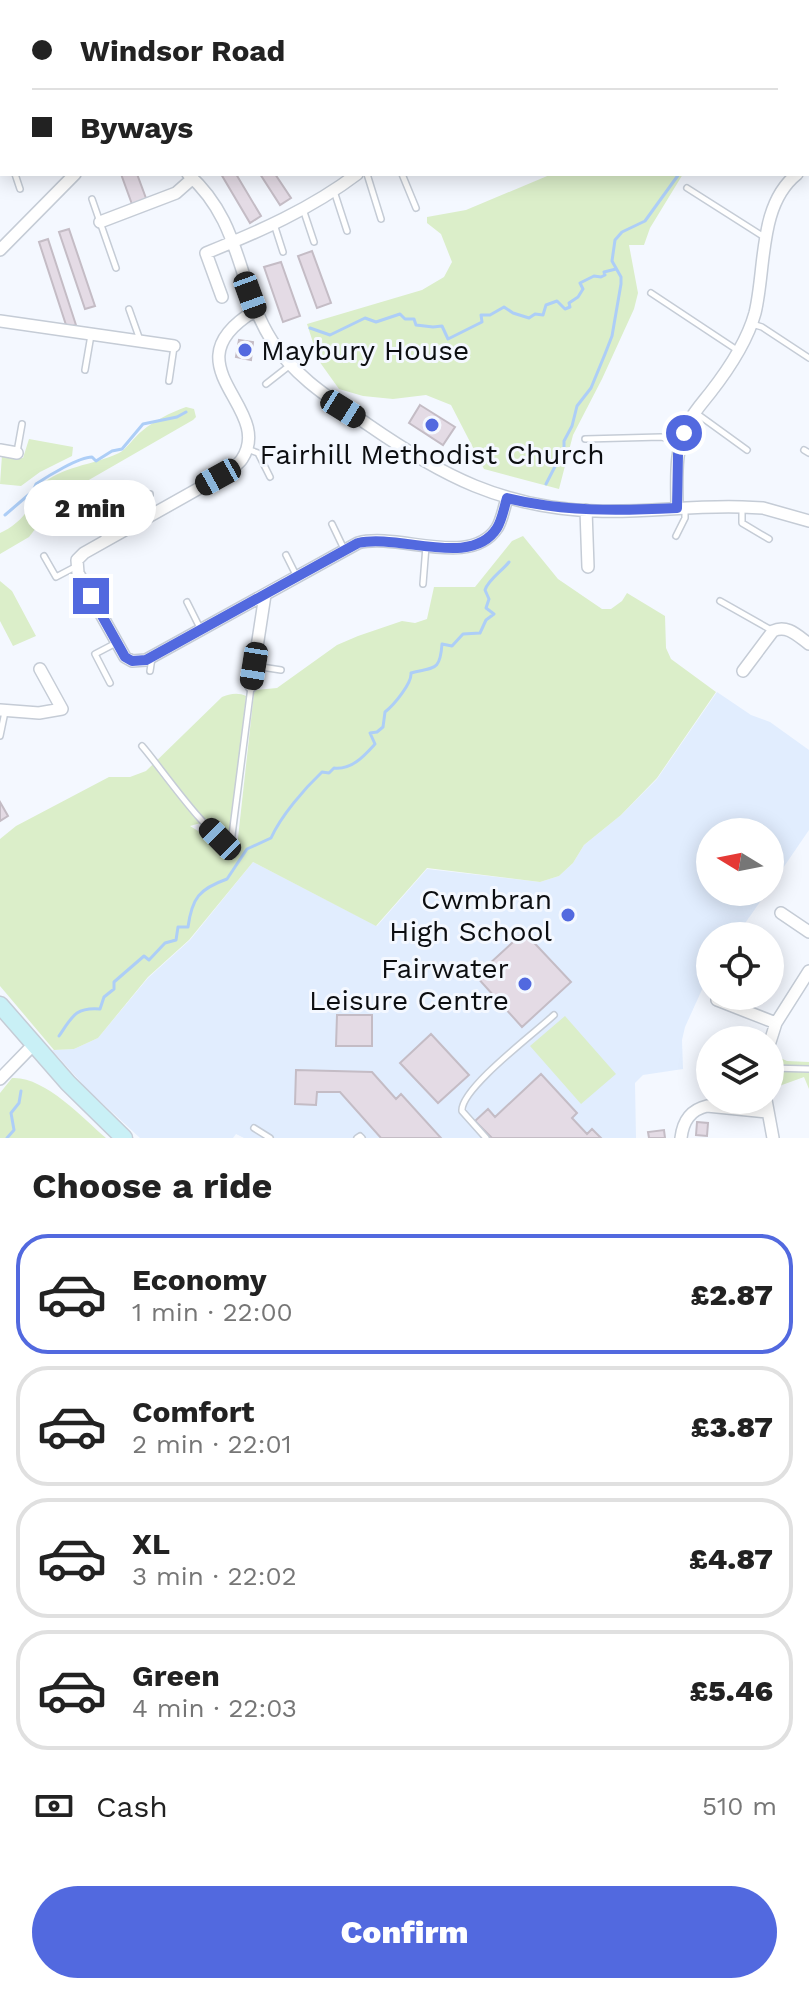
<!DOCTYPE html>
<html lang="en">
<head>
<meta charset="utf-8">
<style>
  body { margin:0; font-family:"Work Sans",sans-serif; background:#f2f2f2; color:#222; height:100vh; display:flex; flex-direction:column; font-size:30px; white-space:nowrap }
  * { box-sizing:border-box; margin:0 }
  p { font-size:26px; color:#767676 }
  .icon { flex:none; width:44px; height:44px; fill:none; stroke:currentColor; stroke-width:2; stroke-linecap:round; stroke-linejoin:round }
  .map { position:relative; height:1138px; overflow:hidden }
  .panel { display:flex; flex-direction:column; background:#fff; flex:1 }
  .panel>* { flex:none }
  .top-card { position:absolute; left:0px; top:0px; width:810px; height:176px; box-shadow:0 4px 20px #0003; display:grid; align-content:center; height:176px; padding:0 32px; background:#fff }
  .needle { width:52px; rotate:280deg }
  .buttons { position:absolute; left:696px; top:818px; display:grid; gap:16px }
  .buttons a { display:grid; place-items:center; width:88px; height:88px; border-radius:50%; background:#fff; box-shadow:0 4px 20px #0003; font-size:40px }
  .end { position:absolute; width:36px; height:36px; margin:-18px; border:10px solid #5269df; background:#fff; box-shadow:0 0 0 4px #fff }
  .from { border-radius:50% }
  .bubble { position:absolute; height:56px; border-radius:28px; background:#fff; box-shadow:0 4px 20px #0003; font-size:26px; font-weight:800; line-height:56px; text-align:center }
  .car { position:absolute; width:24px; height:48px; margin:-24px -12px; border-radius:10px; box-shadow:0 0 6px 2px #0007; background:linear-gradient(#222 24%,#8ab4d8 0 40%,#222 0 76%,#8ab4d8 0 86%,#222 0) }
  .top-card b { display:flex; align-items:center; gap:28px; height:76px; font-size:30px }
  .top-card b+b { border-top:2px solid #e0e0e0 }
  .top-card i { width:20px; height:20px; background:#222 }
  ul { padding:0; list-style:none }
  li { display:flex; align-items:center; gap:24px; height:120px; margin:0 16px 12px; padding:0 16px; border:4px solid #e0e0e0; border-radius:32px }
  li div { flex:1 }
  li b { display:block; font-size:30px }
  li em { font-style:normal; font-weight:800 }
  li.current { border-color:#5269df }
  li>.icon { width:72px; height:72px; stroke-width:1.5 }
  h2 { padding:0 32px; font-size:36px; line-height:96px }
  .pay { display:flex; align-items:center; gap:20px; height:88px; padding:0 32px; font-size:30px }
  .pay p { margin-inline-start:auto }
  .primary-button { display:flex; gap:16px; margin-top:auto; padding:16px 32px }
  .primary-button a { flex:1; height:92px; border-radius:48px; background:#5269df; color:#fff; font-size:32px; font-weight:800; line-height:92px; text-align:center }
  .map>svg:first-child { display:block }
  .built { fill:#e1edfe }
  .green { fill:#dbeec9 }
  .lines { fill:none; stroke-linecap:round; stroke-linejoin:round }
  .stream { stroke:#adcef7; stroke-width:3 }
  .building { fill:#e4dbe5; stroke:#c4bcc5; stroke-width:2 }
  .lane-casing { stroke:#c5ccd6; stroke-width:8 }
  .street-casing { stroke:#c5ccd6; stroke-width:14 }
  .secondary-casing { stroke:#c5ccd6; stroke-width:19 }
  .lane { stroke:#fff; stroke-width:5 }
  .street { stroke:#fff; stroke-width:11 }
  .secondary { stroke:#c9f0f6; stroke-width:16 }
  .route { stroke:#5269df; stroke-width:10 }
  .poi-dot { fill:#5269df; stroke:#f4f8ff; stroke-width:3 }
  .labels { text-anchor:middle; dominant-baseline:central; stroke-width:6; stroke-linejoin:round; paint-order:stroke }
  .poi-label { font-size:28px; fill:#0c0e11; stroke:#f4f8ff; text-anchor:end }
</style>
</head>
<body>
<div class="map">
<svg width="809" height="1138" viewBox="0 0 809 1138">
  <rect width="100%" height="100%" fill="#f4f8ff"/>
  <path class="built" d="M 470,0 L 748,0 L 750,2 L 469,2 Z
    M 717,692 L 751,715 L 770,722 L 809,750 L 809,830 L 770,887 L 770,832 L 710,832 L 710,892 L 767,892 L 736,936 L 710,936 L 710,972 L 685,1027 L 682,1040 L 683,1069 L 643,1075 L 635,1083 L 636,1138 L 244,1138 L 236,1134 L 233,1138 L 140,1138 L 87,1089 L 52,1050 L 74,1049 L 98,1038 L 148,978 L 190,940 L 253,862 L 377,926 L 427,869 L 540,882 L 559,876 L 573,863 L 584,845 L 621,815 L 657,779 Z"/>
  <path class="green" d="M 552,174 L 683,174 L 650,228 L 644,245 L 629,245 L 638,293 L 634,309 L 602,379 L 573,435 L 559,489 L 484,469 L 451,405 L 426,395 L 393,399 L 363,396 L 339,389 L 319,361 L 307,324 L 422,290 L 444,277 L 452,262 L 441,234 L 427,223 L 427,217 L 466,210 Z
    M 186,407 L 194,409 L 196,417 L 193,420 L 61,496 L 29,537 L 0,554 L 0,533 C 12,528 26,516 31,504 C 34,497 33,492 39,487 C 62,465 92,466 119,453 C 127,449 134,437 142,431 C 155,420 170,413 186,407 Z
    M 29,439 L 73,447 L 72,456 L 40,472 L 21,486 L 0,484 L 2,455 L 23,458 Z
    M 523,536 L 558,579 L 602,609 L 611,609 L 622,601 L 627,593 L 665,616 L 666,648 L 671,659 L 716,692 L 657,778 L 621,815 L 584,845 L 573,863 L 559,876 L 540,882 L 427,868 L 376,926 L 253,862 L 189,940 L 148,977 L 98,1038 L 74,1049 L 54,1050 L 0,986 L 0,839 L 16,826 L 109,777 L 130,777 L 146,771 L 222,697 C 229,694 238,692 246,696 L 230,836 L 228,839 L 225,839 L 208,821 L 190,826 L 232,852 L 237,847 L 254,693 L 256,690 L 277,688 L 337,645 L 358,636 L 402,621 L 415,623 L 427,619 L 434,587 L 475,587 L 512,541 Z
    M 0,581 L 12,591 L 36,636 L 13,646 L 0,621 Z
    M 565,1016 L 616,1074 L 581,1104 L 530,1046 Z
    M 774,1055 L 787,1061 L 809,1062 L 809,1089 L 804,1077 L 771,1089 Z
    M 12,1078 C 44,1076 83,1118 106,1138 L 0,1138 L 0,1093 Z"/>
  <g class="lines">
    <path class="stream" d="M 808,26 L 809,25
      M 310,328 L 330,335 L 365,318 L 376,322 L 400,314 L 405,319 L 414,319 L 416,325 L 433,327 L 442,326 L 448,339 L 482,322 L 481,315 L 490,315 L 504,307 L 513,313 L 529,318 L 535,314 L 543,315 L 546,305 L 557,301 L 565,309 L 570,307 L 569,303 L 578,297 L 583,289 L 580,283 L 594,276 L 601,277 L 605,275 L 604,272 L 616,269
      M 546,484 L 564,449 L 564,441 L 572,426 L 577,406 L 591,388 L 605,354 L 612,336 L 621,284 L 621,277 L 612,261 L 615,240 L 622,232 L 645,221 L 679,174
      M 5,515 L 33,491 L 36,484 C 48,476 79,457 92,457 L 96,461 L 112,451 L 122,449 L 143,424 L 177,417 L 186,412
      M 59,1036 C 72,1017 75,1007 100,1009 L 104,997 L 114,989 L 114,982 L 144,956 L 149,960 L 165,943 L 176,940 L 178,927 L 188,927 C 192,898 199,889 227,879 L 247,849 L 271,838 C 281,816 304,789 322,772 L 329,773 L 334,768 C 352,770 364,756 375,744 L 370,733 L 377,732 L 383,727 L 385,712 C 394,705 412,683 411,673 C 434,667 440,672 442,644 L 452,646 L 463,634 L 480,633 L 486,620 L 494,614 L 486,608 L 489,599 L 485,590 C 488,580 502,571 509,562
      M 7,1138 L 14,1130 L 11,1113 L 19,1103 L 21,1091"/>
  </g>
  <path class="building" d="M 121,174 L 137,174 L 147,201 L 133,207 Z
    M 221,174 L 236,174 L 261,216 L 250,223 Z
    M 260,174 L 275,174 L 291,198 L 280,205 Z
    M 69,229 L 95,306 L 85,309 L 59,232 Z
    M 48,239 L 76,325 L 67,328 L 39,242 Z
    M 312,251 L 331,303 L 317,308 L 298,256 Z
    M 281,262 L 300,316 L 283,322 L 264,267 Z
    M 239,340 L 253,342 L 251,360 L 236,357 Z
    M 420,405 L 455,427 L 443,445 L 409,423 Z
    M 0,802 L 8,816 L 0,821 Z
    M 524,932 L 571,982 L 522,1027 L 476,976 Z
    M 337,1015 L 372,1015 L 372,1046 L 336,1046 Z
    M 431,1034 L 469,1075 L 438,1103 L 400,1063 Z
    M 296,1070 L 372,1072 L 396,1099 L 401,1094 L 441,1138 L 381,1138 L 340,1092 L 317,1092 L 316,1105 L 295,1104 Z
    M 541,1074 L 577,1113 L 572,1118 L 587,1134 L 592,1129 L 601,1138 L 492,1138 L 475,1121 L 488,1109 L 495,1117 Z
    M 697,1122 L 708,1123 L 707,1136 L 696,1135 Z
    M 664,1130 L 665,1138 L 649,1138 L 648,1132 Z"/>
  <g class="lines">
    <g class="lane-casing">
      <path id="lane" d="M 626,0 L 627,2
        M 609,2 L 609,0
        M 808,68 L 809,67
        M 15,174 L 20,189
        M 367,174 L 381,219
        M 402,174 L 416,208
        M 687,188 L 764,237
        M 334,191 L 347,231
        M 92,199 L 116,268
        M 303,209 L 314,242
        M 274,224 L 283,252
        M 651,293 L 737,350
        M 129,309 L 140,340
        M 752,324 L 762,327 L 809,358
        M 85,370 L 91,335
        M 169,381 L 174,347
        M 266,384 L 289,366
        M 696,413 L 747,450
        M 585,439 L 661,437 L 680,442
        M 247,449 L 258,453 L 270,477
        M 804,450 L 809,453
        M 17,452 L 22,424
        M 742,508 L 742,523 L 769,539
        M 149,515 L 150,494
        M 332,524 L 344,549
        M 676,536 L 685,518 L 685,508
        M 104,540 L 105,516
        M 286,555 L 296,575
        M 44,556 L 56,577 L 75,567
        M 423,584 L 426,546
        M 720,601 L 773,631
        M 187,602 L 200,628
        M 255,666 L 281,670
        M 150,671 L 152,658
        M 110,683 L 95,654 L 116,643
        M 0,736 L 5,712
        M 142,746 C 159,765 211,842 231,843 L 251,687
        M 770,1068 L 809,1069
        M 254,1128 L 270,1138
        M 357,1138 L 360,1136 L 362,1138
        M 486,1138 L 462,1111 C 460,1089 536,1032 554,1015"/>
    </g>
    <g class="street-casing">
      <path id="street" d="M 132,2 L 134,0
        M 187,2 L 187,0
        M 280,2 L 281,0
        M 0,9 L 2,14
        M 0,153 L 2,152
        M 808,168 L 809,167
        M 188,174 C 243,223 236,284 272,341 C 296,378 331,399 367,424 C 442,476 503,508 596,511 C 645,513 694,505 742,507 L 763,508 L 809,521
        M 100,222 L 176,193 L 193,178
        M 0,250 L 75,174
        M 222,297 L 206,253 C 258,232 311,209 357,174
        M 256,310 C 164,365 276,407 242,459 C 239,464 232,468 228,472 L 84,553 L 77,560 L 78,573 L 125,657 L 132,661 L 146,660 L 358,543 C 399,532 470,569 497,528 C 502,520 504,508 507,498
        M 0,321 L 174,346
        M 0,450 L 17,453
        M 677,508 C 677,479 674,450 688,423 C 694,412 702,403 710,393 C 728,370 747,342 755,313 C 766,268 758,205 797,174
        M 586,510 L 588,567
        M 743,671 L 773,631 C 787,624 798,636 809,644
        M 251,686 L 265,595
        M 0,710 L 39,713 L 62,709 L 40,669
        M 781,913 L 809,932
        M 717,1000 L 776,1023
        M 770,1042 L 776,1023 L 809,971
        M 0,1079 L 34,1044
        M 766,1100 L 773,1138
        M 681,1138 C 683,1121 690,1110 707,1106 L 767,1112"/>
    </g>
    <g class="secondary-casing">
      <path id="secondary" d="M 0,1005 L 68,1083 L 124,1138"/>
    </g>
    <use href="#lane" class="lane"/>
    <use href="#street" class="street"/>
    <use href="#secondary" class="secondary"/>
  </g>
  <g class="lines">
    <path class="route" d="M 91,596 L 125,657 L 132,661 L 146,660 L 358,543 C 399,533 471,569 497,528 C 502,520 504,508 507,498 C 564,512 619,511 677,508 L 678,454 L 684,433"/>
  </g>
  <g class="poi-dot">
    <circle cx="245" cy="350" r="8"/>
    <circle cx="432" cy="425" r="8"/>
    <circle cx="568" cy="915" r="8"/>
    <circle cx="525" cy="984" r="8"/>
  </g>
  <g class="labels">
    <g class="poi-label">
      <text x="261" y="350" text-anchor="start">Maybury House</text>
      <text x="432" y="454" text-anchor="middle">Fairhill Methodist Church</text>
      <text x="552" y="899">Cwmbran<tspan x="552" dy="32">High School</tspan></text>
      <text x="509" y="968">Fairwater<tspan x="509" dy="32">Leisure Centre</tspan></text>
    </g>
  </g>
</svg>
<div class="buttons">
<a><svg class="needle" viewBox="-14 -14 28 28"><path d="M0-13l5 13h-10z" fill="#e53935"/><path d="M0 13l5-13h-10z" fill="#767676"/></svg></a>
<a><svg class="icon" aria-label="locate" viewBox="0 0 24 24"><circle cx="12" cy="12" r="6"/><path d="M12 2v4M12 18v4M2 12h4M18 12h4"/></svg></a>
<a><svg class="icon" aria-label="layers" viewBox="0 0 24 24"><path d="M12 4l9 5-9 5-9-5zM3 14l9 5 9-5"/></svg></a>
</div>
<i class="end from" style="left:684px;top:433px"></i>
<i class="end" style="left:91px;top:596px"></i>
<div class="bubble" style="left:24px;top:480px;width:132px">2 min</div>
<i class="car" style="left:250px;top:295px;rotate:160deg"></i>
<i class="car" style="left:343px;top:409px;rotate:122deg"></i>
<i class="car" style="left:218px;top:477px;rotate:241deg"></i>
<i class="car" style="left:254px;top:666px;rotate:189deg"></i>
<i class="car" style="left:220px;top:839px;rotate:315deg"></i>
<div class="top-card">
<b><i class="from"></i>Windsor Road</b>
<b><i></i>Byways</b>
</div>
</div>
<section class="panel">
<h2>Choose a ride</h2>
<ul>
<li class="current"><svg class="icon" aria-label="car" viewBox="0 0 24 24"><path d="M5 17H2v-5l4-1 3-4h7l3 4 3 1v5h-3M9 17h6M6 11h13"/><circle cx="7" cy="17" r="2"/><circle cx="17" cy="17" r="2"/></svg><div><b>Economy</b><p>1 min · 22:00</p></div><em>£2.87</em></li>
<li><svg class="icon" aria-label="car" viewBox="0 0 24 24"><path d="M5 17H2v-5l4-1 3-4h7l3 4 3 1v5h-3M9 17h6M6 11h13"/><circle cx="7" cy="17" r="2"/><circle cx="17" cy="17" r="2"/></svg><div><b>Comfort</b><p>2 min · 22:01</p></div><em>£3.87</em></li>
<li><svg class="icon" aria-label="car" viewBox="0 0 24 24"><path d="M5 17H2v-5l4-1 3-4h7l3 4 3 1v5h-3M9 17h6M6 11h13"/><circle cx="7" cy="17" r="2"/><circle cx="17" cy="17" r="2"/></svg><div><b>XL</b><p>3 min · 22:02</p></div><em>£4.87</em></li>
<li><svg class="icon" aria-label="car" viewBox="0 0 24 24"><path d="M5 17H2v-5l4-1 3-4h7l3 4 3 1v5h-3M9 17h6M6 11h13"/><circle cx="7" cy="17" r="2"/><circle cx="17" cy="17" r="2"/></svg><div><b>Green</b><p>4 min · 22:03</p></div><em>£5.46</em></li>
</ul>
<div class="pay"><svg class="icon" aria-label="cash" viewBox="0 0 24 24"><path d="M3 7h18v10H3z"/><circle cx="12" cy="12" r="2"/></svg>Cash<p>510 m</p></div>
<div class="primary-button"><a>Confirm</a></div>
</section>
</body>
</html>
